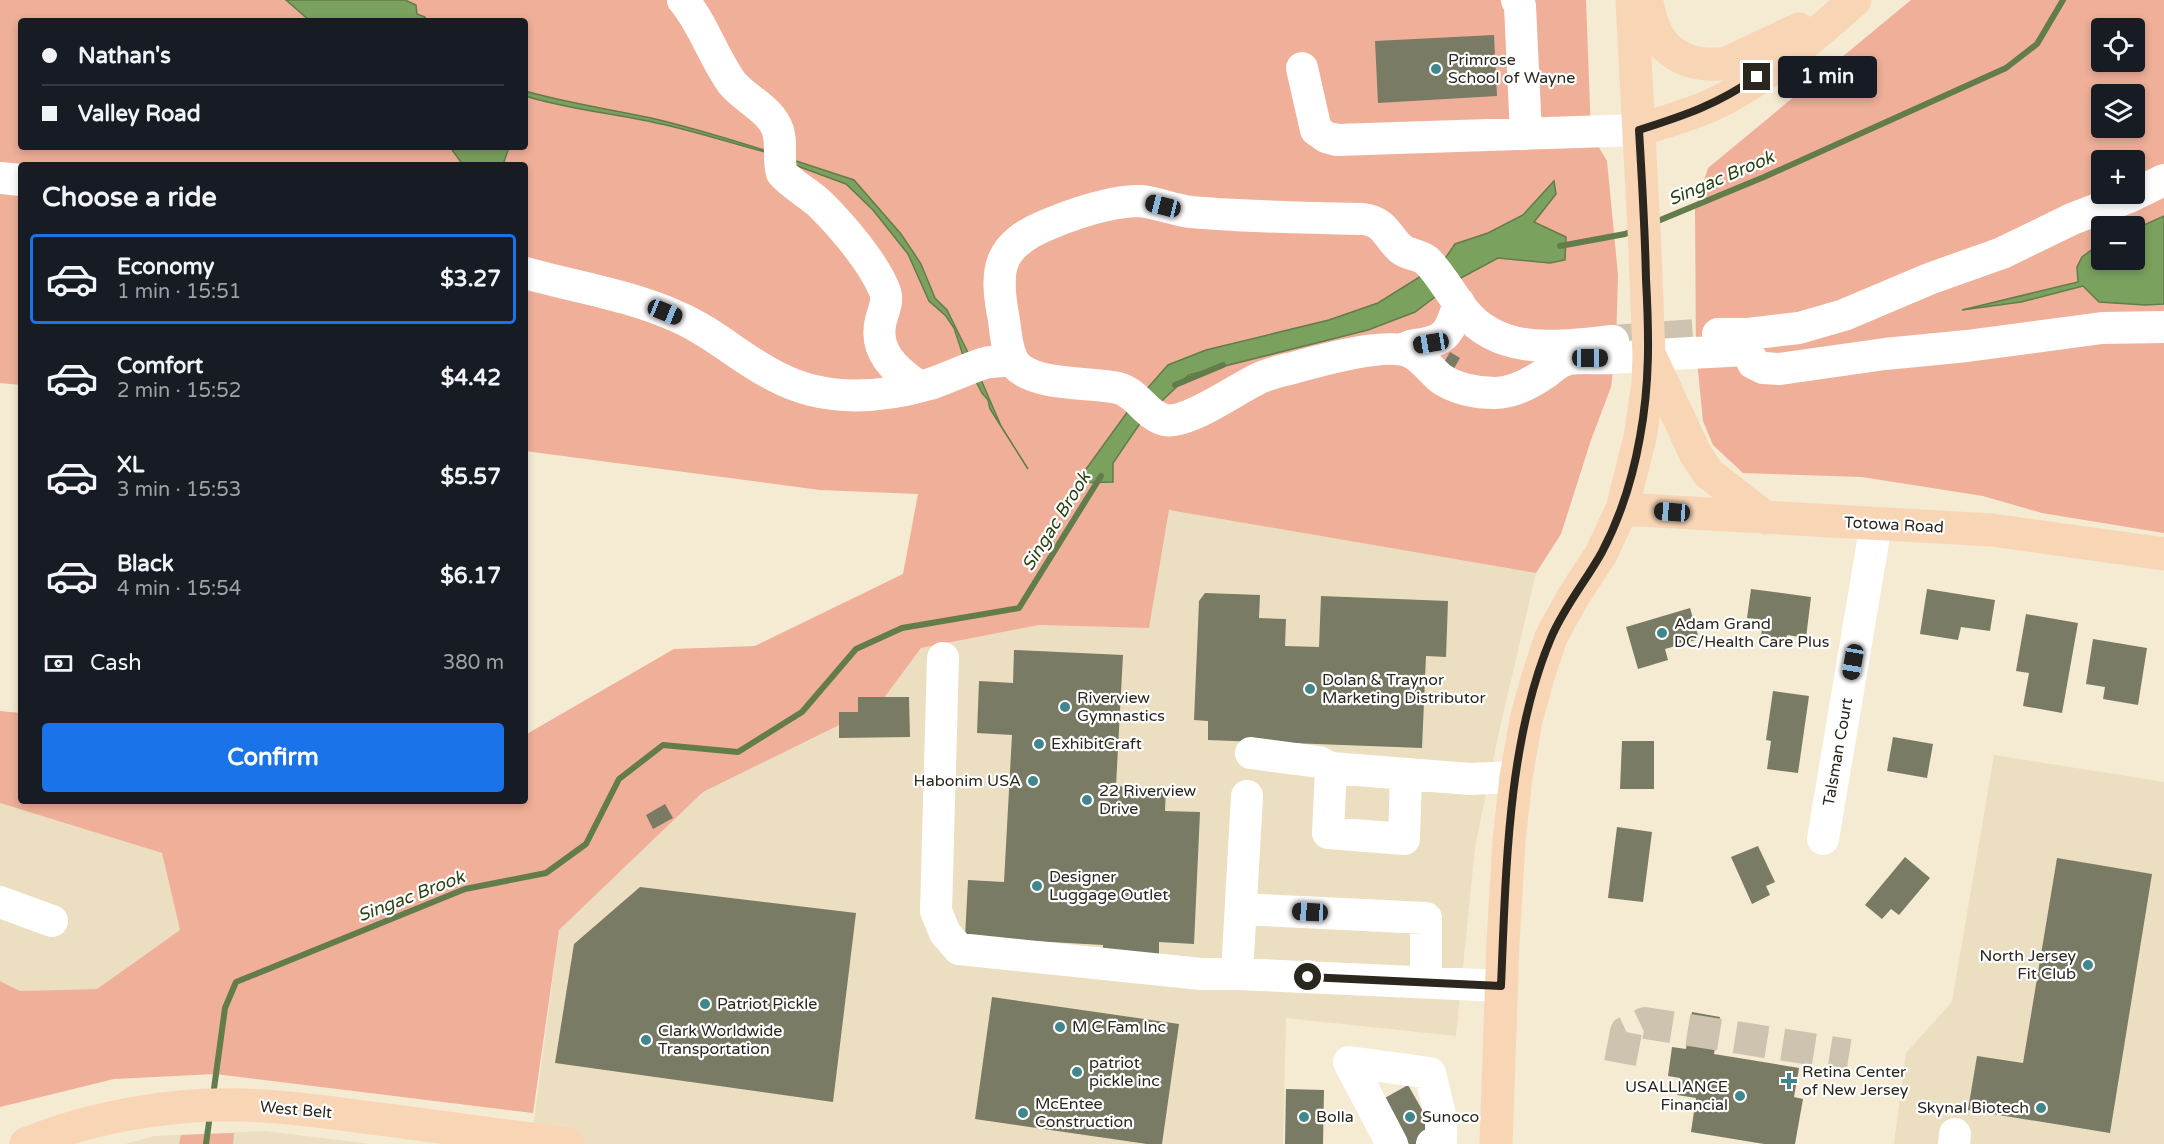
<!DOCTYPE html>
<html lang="en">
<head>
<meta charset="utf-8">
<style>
  body { margin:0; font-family:"Varela Round",sans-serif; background:#242831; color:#f1f3f6; height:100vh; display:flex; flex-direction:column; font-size:22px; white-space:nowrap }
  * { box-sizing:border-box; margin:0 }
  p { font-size:20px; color:#9ea1a6 }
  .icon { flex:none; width:33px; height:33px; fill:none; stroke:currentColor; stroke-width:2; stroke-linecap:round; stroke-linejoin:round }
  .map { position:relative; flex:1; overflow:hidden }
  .drawer { position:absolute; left:18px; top:162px; width:510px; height:642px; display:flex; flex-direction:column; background:#171b24; border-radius:6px; box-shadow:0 3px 9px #0003 }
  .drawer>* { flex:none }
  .banner { position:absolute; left:18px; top:18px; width:510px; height:132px; border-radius:6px; box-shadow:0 3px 9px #0003; display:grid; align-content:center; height:132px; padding:0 24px; background:#171b24 }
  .buttons { position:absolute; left:2091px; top:18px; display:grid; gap:12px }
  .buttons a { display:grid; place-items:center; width:54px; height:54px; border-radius:6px; background:#171b24; box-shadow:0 3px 9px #0003; font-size:30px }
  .end { position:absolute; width:27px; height:27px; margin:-14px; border:8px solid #2b271e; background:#fff; box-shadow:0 0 0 3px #fff }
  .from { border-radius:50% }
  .bubble { position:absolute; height:42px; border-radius:6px; background:#171b24; box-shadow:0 3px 9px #0003; font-size:20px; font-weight:800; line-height:42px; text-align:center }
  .car { position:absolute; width:18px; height:36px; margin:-18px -9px; border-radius:8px; box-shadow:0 0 4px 2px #0007; background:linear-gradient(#222 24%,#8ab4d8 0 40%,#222 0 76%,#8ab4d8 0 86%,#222 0) }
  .banner b { display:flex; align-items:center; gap:21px; height:57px; font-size:22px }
  .banner b+b { border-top:2px solid #363941 }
  .banner i { width:15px; height:15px; background:#f1f3f6 }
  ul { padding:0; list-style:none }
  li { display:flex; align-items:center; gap:18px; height:90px; margin:0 12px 9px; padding:0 12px; border:3px solid transparent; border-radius:6px }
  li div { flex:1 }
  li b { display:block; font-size:22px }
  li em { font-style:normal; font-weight:800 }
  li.active { border-color:#1a73e8 }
  li>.icon { width:54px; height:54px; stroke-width:1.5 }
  h2 { padding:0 24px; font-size:27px; line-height:72px }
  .pay { display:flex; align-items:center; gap:15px; height:66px; padding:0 24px; font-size:22px }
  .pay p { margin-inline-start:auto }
  .primary-button { display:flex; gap:12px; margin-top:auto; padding:12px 24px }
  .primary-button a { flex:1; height:69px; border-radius:6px; background:#1a73e8; color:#fff; font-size:24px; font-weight:800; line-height:69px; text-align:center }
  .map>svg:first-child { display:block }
  .built { fill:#ecdec0 }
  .green { fill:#efaf98; fill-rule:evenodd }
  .water { fill:#7ba15e; stroke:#637c4b; stroke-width:1.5 }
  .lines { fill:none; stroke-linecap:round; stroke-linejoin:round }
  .stream { stroke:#637c4b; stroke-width:6 }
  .building { fill:#7a7b65 }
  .minor-tunnel { stroke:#cdc3ae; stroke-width:32; stroke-dasharray:32 16; stroke-linecap:butt }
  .minor { stroke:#fff; stroke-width:32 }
  .major { stroke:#f8d5b5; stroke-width:33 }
  .route { stroke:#2b271e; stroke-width:8 }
  .poi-dot { fill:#3f878c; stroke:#fff; stroke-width:2 }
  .labels { text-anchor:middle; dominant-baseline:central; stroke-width:4.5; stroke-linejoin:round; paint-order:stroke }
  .poi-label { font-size:16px; fill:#2b271e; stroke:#fff; text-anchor:start }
  .street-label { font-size:16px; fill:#2b271e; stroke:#fff }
  .water-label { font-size:18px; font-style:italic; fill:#2a4313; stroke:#fff }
</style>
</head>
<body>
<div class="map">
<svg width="2164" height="1144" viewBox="0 0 2164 1144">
  <rect width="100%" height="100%" fill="#f5ead2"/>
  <path class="built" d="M 1169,510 L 1536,573 L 1498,736 L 1475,847 L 1456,1036 L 1286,1018 L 1283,1144 L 531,1144 L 559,930 L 703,792 L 878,706 L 921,648 L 1039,625 L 1149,628 Z
    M 1994,755 L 2164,782 L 2164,1144 L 1894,1144 L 1906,1053 L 1952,1002 Z
    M 0,803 L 162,853 L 180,930 L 97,989 L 20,991 L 0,981 Z
    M 265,1131 L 371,1144 L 125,1144 L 154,1136 Z"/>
  <path class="green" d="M 0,0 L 1586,0 L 1591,134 L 1607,161 L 1618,275 L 1616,346 L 1611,387 L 1591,440 L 1561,534 L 1536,573 L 1169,510 L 1149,628 L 1039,625 L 921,648 L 878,706 L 703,792 L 559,930 L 533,1113 L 215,1074 L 114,1079 L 0,1107 L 0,981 L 20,991 L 97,989 L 180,930 L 162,853 L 0,803 L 0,711 L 21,713 L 21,801 L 525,801 L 525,735 L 674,649 L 755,646 L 903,574 L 918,494 L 820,490 L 525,451 L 525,165 L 21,165 L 21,385 L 0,383 ZM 21,21 L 525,21 L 525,147 L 21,147 Z
    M 1911,0 L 2164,0 L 2164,533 L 2042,513 L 1983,496 L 1862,477 L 1743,473 L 1713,445 L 1703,421 L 1696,351 L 1695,209 L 1708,168 ZM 2102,28 L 2134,28 L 2134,62 L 2102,62 ZM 2102,94 L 2134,94 L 2134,128 L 2102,128 ZM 2102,160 L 2134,160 L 2134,194 L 2102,194 ZM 2102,226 L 2134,226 L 2134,260 L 2102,260 Z
    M 234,1133 L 233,1144 L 179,1144 L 181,1135 Z"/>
  <path class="water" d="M 286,0 L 405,0 L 416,5 L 417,14 L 425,17 L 426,21 L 310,21 Z
    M 525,91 C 567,103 609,109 651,118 C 690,127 729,139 767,151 L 769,153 C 730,143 692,130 652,122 C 610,113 567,109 525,96 Z
    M 450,147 L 509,147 L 503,165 L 463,165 Z
    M 787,158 L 854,180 L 901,234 L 921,264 L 935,298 L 947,310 L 979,375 L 1001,426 L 1028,469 L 990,409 L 988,400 L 982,393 L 964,358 L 954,328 L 946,316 L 929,301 L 908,254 L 873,210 L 846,184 L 792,164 Z
    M 1554,181 L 1556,194 L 1534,222 L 1566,237 L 1565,260 L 1550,263 L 1498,258 L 1459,279 L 1415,312 L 1368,330 L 1189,375 L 1143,419 L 1113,463 L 1113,482 L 1076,483 L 1131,407 L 1168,365 L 1206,350 L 1329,320 L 1378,303 L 1442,263 L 1455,244 L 1488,233 L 1523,215 Z
    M 2164,216 L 2164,304 L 2145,305 L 2099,302 L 2083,286 L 2021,302 L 1962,310 L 2078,282 L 2077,267 L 2082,257 L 2101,243 L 2102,260 L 2134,260 L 2135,229 Z"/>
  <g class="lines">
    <path class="stream" d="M 1653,223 L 1764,177 L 2006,68 L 2037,44 L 2063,0
      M 1560,246 L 1625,234 L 1635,230
      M 1175,385 L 1223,365
      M 213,1096 L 225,1008 L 236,982 L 465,889 L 546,873 L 586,844 L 619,779 L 663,745 L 738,752 L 802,712 L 856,649 L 902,628 L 1019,608 L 1101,476
      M 206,1144 L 210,1115"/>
  </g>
  <path class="building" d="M 1494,35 L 1497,96 L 1378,103 L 1375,41 Z
    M 1450,352 L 1460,358 L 1452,372 L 1442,366 Z
    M 1751,589 L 1811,597 L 1806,638 L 1787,635 L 1786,641 L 1761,637 L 1763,620 L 1747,618 Z
    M 1927,589 L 1995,600 L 1990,631 L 1961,627 L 1958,640 L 1920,634 Z
    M 1205,593 L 1260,595 L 1259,618 L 1286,619 L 1285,646 L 1319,647 L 1321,596 L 1448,601 L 1446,657 L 1426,656 L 1422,748 L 1208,740 L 1208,721 L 1194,720 L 1199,601 Z
    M 1690,608 L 1699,639 L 1665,649 L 1668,660 L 1638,669 L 1626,627 Z
    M 2026,614 L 2078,623 L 2062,713 L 2023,706 L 2029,673 L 2016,671 Z
    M 2093,639 L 2147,648 L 2138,705 L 2103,699 L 2105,687 L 2086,684 Z
    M 1014,650 L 1123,655 L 1116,786 L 1166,789 L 1165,811 L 1200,812 L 1194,944 L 1159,942 L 1159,960 L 1103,957 L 1103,945 L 965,937 L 968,880 L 1004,882 L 1012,735 L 977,733 L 979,681 L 1013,683 Z
    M 1773,691 L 1809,696 L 1798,773 L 1767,769 L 1771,741 L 1766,740 Z
    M 858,697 L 909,697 L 910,737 L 839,738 L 839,712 L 858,712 Z
    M 1893,737 L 1933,744 L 1927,778 L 1887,771 Z
    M 1622,741 L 1654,741 L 1654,789 L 1620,789 Z
    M 665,804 L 673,818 L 653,829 L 646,815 Z
    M 1617,827 L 1652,832 L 1643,902 L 1608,898 Z
    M 1758,846 L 1775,882 L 1766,886 L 1770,895 L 1752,904 L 1731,857 Z
    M 1905,857 L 1930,878 L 1899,915 L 1891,909 L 1882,919 L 1865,905 Z
    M 2057,858 L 2152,874 L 2110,1133 L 1968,1110 L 1977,1056 L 2023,1063 Z
    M 640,887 L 856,913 L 833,1102 L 555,1063 L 574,944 Z
    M 992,997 L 1179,1024 L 1162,1144 L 1147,1144 L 975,1119 Z
    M 1692,1012 L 1720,1017 L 1714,1054 L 1799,1068 L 1794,1097 L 1803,1099 L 1795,1144 L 1764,1144 L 1691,1132 L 1696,1098 L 1677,1095 L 1680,1078 L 1668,1076 L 1672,1047 L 1686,1049 Z
    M 1408,1085 L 1437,1136 L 1423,1144 L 1409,1144 L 1383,1099 Z
    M 1286,1089 L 1324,1090 L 1323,1144 L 1285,1144 Z"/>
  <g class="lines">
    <path class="minor-tunnel" d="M 1613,341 L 1708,334
      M 1620,1063 L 1626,1032 L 1645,1023 L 1849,1055"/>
    <path class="minor" d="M 683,0 C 704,25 713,57 732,83 C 744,98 766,107 775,124 C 784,139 777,157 782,173 C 793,186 809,193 821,205 C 843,227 872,261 884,289 C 889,300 884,309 881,320 C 873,351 895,370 918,386
      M 1517,0 L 1520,6 L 1526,134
      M 1302,68 L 1316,130 L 1326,137 L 1337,140 L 1639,130
      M 0,178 L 21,180
      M 525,273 C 576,287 629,295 678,317 C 713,332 741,359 775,376 C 823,402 878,399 930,384 C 948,378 966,369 985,363 C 994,361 1003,362 1012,359
      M 1718,334 L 1748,334 L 1799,328 L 1844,315 L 1929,279 L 2002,253 L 2072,219 L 2129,197 L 2164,180
      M 1613,341 C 1561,346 1501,357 1464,311 C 1454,298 1437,269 1426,260 C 1418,254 1408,255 1401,249 C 1386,236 1386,222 1363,219 C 1306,218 1248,217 1191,212 C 1174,210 1158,203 1141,201 C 1129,201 1115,203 1103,206 C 1085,210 1066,217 1049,224 C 997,245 994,269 1004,320 C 1006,335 1007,358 1019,368 C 1042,386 1090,382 1118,388 C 1138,393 1146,416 1165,420 C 1188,425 1238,387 1262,377 C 1272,373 1283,370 1293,368 C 1318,361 1389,341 1412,353 C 1423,359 1431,370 1440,378 C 1455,389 1477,393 1495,393 C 1513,393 1533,382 1547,372 C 1555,366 1559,361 1569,359 C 1583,357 1599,359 1613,358 C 1658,355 1702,352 1747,350 L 1753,363 L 1763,368 L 1780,369 L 1885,354 L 1967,346 L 2102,328 L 2164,327
      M 1403,350 C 1409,345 1415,345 1422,344 C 1449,340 1451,327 1459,303
      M 943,658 L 936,911 L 945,933 L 959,949 L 1201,974 L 1237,974 L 1501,986
      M 1251,753 L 1319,762 L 1331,768
      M 1406,774 L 1404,839 L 1328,833 L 1331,768 L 1470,779 L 1516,777
      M 1823,839 L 1876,524
      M 0,902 L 52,921
      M 1241,909 L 1426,918 L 1426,982
      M 1237,974 L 1247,796
      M 1392,1144 L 1349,1062 L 1430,1073 L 1441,1119 L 1441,1139 L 1432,1144
      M 1954,1144 L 1955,1134"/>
    <path class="major" d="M 1646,0 C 1649,9 1650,19 1654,27 C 1665,58 1697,68 1727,63 L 1799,29
      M 1639,130 C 1664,122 1690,115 1714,104 C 1765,80 1813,37 1855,0
      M 1651,358 L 1695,453 L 1708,473 L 1766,518
      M 1622,509 L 1992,530 L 2164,554
      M 26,1144 C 89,1117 173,1103 241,1105 C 293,1106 344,1115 396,1121 C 453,1129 510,1136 568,1144
      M 1496,1144 L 1503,943 L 1509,841 L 1516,777 L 1526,720 L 1537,680 L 1551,637 L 1573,597 L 1601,554 L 1622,509 L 1640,438 L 1648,383 L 1649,356 L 1645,250 L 1632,0"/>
  </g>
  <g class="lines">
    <path class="route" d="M 1308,977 L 1501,986 C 1506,874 1507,742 1551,638 C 1564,607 1586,581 1602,552 C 1621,516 1633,477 1640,437 C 1650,383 1649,334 1646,279 C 1645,229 1642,180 1639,130 C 1686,115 1716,105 1757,77"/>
  </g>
  <g class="poi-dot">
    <circle cx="1436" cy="69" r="6"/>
    <circle cx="1662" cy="633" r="6"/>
    <circle cx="1310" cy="689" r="6"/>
    <circle cx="1065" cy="707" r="6"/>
    <circle cx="1039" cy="744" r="6"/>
    <circle cx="1033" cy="781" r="6"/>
    <circle cx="1087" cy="800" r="6"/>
    <circle cx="1037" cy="886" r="6"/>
    <circle cx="2088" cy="965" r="6"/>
    <circle cx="705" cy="1004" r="6"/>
    <circle cx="1060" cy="1027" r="6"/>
    <circle cx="646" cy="1040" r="6"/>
    <circle cx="1077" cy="1072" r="6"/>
    <path d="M1786 1072h6v6h6v6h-6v6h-6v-6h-6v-6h6z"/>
    <circle cx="1740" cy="1096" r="6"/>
    <circle cx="2041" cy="1108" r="6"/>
    <circle cx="1023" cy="1113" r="6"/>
    <circle cx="1304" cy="1117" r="6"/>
    <circle cx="1410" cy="1117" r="6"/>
  </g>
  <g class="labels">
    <g class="poi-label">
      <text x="1448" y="60">Primrose<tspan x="1448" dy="18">School of Wayne</tspan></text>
      <text x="1674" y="624">Adam Grand<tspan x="1674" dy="18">DC/Health Care Plus</tspan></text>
      <text x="1322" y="680">Dolan &amp; Traynor<tspan x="1322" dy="18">Marketing Distributor</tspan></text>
      <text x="1077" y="698">Riverview<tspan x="1077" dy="18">Gymnastics</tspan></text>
      <text x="1051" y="744">ExhibitCraft</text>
      <text x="1021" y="781" text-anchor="end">Habonim USA</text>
      <text x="1099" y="791">22 Riverview<tspan x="1099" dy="18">Drive</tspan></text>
      <text x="1049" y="877">Designer<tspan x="1049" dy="18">Luggage Outlet</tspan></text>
      <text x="2076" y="956" text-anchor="end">North Jersey<tspan x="2076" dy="18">Fit Club</tspan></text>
      <text x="717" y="1004">Patriot Pickle</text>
      <text x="1072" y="1027">M C Fam Inc</text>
      <text x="658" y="1031">Clark Worldwide<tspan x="658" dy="18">Transportation</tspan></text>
      <text x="1089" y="1063">patriot<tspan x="1089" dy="18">pickle inc</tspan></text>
      <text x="1802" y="1072">Retina Center<tspan x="1802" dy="18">of New Jersey</tspan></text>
      <text x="1728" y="1087" text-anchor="end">USALLIANCE<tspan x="1728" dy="18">Financial</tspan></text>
      <text x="1035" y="1104">McEntee<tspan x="1035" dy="18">Construction</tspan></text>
      <text x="2029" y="1108" text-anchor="end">Skynal Biotech</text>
      <text x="1316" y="1117">Bolla</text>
      <text x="1422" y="1117">Sunoco</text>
    </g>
    <g class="street-label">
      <text transform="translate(1894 525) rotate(3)">Totowa Road</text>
      <text transform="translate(1838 752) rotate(-80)">Talsman Court</text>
      <text transform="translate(296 1110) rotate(5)">West Belt</text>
    </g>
    <g class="water-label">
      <text transform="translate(1721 178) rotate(-23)">Singac Brook</text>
      <text transform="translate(1056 521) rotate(-58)">Singac Brook</text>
      <text transform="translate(411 896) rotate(-21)">Singac Brook</text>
    </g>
  </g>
</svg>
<div class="buttons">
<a><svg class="icon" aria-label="locate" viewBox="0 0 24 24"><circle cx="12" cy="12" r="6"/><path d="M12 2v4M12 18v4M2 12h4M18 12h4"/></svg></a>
<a><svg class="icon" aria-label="layers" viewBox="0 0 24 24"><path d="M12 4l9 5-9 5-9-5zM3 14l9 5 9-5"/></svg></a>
<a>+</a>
<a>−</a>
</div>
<i class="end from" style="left:1308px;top:977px"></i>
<i class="end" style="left:1757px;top:77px"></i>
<div class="bubble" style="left:1778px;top:56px;width:99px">1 min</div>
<i class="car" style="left:1163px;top:206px;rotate:284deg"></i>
<i class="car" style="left:665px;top:312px;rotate:112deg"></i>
<i class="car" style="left:1431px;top:343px;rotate:261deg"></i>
<i class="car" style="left:1590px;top:358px;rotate:90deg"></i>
<i class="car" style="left:1672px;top:512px;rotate:274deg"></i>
<i class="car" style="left:1853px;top:662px;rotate:190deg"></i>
<i class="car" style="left:1310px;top:912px;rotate:273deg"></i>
<div class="banner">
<b><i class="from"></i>Nathan's</b>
<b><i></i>Valley Road</b>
</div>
<section class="drawer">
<h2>Choose a ride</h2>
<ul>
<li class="active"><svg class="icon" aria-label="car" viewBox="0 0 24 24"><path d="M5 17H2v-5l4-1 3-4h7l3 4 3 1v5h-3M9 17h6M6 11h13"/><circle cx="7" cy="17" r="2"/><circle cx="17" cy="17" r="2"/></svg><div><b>Economy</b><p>1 min · 15:51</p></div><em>$3.27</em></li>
<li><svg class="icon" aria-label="car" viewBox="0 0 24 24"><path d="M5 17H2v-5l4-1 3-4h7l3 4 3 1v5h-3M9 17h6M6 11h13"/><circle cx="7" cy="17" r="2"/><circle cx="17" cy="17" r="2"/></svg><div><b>Comfort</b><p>2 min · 15:52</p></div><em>$4.42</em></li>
<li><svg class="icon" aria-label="car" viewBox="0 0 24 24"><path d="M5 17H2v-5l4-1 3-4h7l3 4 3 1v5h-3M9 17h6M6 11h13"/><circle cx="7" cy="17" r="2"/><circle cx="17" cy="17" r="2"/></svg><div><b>XL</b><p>3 min · 15:53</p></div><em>$5.57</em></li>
<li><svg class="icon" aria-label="car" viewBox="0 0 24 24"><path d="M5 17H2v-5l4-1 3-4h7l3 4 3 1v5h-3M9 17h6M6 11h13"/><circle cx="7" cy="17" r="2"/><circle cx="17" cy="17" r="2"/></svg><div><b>Black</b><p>4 min · 15:54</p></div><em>$6.17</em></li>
</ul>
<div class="pay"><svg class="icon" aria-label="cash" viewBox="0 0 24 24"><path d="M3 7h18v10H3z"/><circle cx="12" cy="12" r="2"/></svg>Cash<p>380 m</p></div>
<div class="primary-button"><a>Confirm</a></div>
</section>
</div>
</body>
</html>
